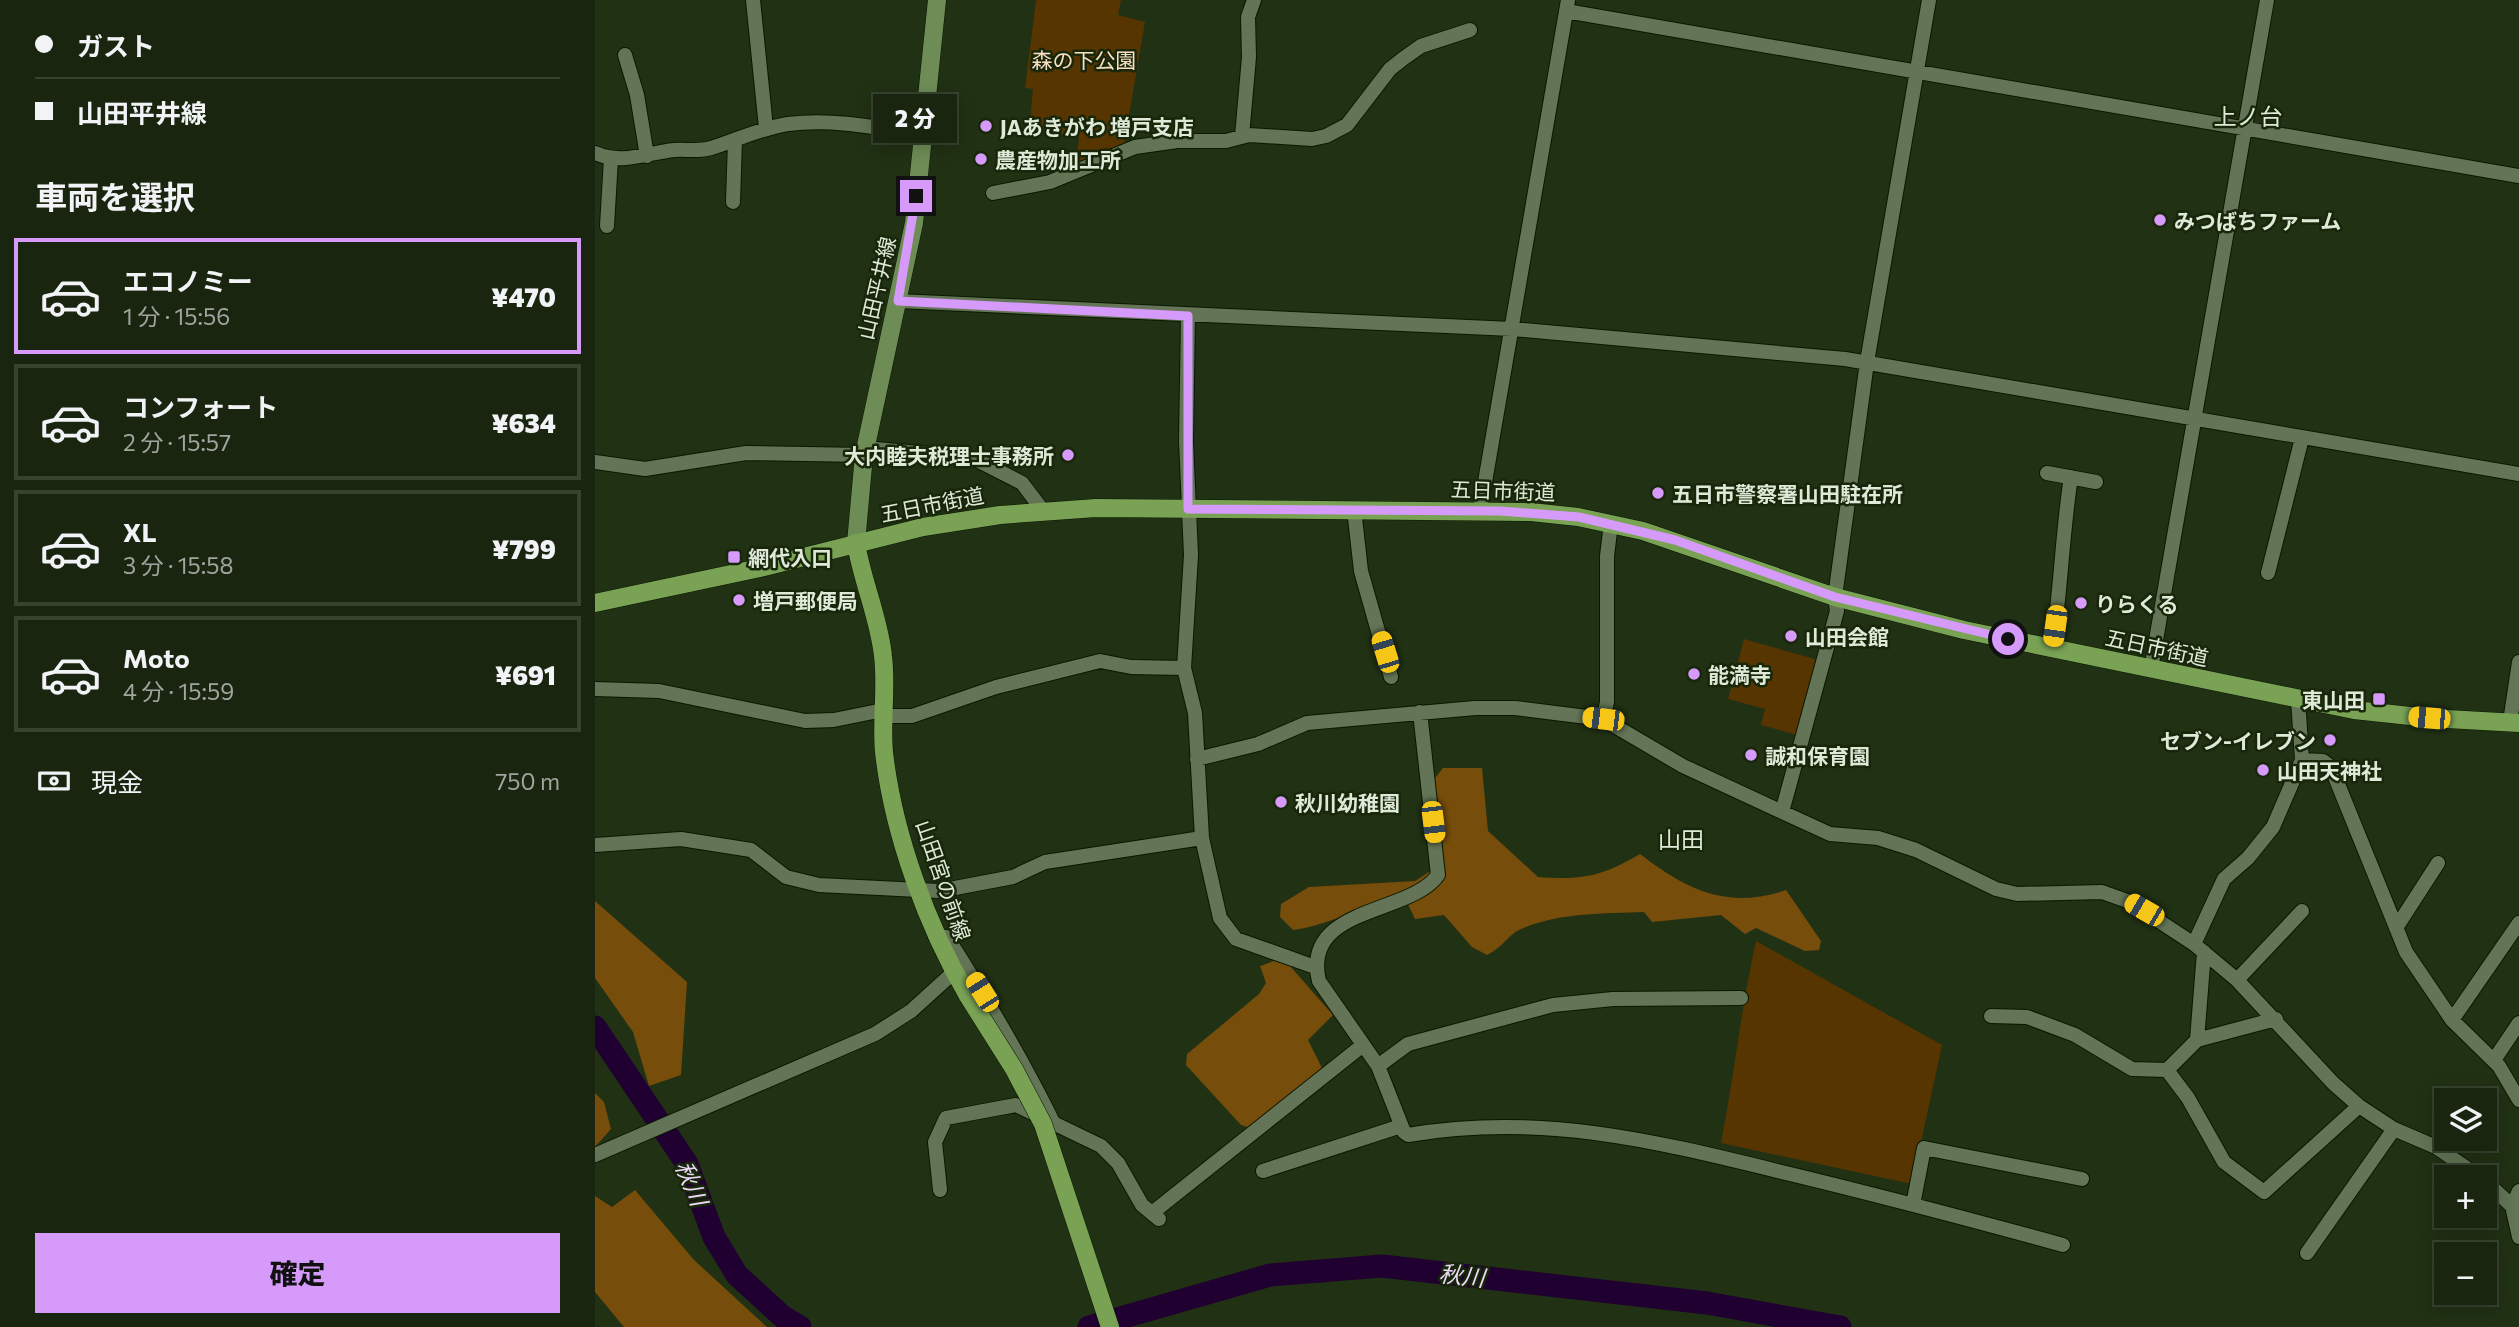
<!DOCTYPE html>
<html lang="ja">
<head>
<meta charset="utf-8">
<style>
  body { margin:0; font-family:Commissioner,"Noto Sans JP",sans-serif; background:#222d18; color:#f1f3f6; height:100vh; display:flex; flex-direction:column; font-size:26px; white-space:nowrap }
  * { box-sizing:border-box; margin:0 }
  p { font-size:23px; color:#9fa59e }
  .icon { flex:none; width:38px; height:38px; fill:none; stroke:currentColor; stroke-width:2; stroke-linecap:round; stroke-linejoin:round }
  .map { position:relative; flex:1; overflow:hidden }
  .panel { display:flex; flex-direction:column; background:#19250f; width:595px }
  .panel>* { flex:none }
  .hud { display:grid; align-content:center; height:154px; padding:0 35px; background:#19250f }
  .buttons { position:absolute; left:1839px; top:1088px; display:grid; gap:14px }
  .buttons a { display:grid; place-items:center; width:63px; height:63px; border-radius:0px; background:#19250f; box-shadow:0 4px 18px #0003,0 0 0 2px #37422f; font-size:35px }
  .end { position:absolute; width:32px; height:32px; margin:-16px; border:9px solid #d69bfa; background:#111; box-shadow:0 0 0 4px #111 }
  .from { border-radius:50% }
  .bubble { position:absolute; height:49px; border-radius:0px; background:#19250f; box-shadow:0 4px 18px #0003,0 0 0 2px #37422f; font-size:23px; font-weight:800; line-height:49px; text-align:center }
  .car { position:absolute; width:21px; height:42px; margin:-21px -10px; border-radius:9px; box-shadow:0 0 5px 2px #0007; background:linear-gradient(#f5c518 24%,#345 0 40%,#f5c518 0 76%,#345 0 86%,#f5c518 0) }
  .hud b { display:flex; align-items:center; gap:24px; height:66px; font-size:26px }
  .hud b+b { border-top:2px solid #37422f }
  .hud i { width:18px; height:18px; background:#f1f3f6 }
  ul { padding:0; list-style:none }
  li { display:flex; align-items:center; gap:21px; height:116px; margin:0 14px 10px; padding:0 21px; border:4px solid #37422f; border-radius:0px }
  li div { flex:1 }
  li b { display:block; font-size:26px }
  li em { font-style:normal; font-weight:800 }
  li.selected { border-color:#d69bfa }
  li>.icon { width:63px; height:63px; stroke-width:1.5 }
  h2 { padding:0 35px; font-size:32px; line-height:84px }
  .pay { display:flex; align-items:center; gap:18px; height:77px; padding:0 35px; font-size:26px }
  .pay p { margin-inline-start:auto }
  .primary-button { display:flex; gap:14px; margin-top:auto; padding:14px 35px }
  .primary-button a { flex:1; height:80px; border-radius:0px; background:#d69bfa; color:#111; font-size:28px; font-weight:800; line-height:80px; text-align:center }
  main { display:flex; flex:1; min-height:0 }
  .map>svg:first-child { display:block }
  .green { fill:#563500 }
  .forest { fill:#764d0a }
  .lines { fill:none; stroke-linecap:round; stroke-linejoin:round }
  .river { stroke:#200030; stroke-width:23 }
  .street-casing { stroke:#0a1800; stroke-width:16 }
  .secondary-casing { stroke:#0a1800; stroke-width:19 }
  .primary-casing { stroke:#0a1800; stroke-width:19 }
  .street { stroke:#637556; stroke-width:14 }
  .secondary { stroke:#6e8c56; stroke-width:18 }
  .primary { stroke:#79a255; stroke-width:18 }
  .primary-bridge-casing { stroke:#0a1800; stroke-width:19; stroke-linecap:butt }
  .primary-bridge { stroke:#79a255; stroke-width:18 }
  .route { stroke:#d69bfa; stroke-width:9 }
  .poi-dot { fill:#d69bfa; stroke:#18270a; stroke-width:2.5 }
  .labels { text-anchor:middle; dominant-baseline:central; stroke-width:5; stroke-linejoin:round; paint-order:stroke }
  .park-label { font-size:21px; fill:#f8dec0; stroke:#18270a }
  .poi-label { font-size:21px; font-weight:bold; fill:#dee9d7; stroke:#18270a; text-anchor:start }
  .street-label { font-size:21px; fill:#dee9d7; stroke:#18270a }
  .neighbourhood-label { font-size:23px; fill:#dee9d7; stroke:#18270a }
  .water-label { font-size:23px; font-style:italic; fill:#edd9fa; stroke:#18270a }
</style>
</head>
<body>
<main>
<section class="panel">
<div class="hud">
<b><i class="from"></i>ガスト</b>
<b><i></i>山田平井線</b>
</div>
<h2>車両を選択</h2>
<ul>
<li class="selected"><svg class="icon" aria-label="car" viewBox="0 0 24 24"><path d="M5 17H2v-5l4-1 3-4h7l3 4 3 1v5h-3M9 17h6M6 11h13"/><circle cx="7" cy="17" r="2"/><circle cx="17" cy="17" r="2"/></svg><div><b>エコノミー</b><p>1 分 · 15:56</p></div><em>¥470</em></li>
<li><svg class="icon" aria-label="car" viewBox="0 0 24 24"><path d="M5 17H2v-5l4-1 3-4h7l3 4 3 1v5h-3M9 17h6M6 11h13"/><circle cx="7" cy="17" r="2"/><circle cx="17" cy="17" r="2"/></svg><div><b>コンフォート</b><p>2 分 · 15:57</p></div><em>¥634</em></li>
<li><svg class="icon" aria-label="car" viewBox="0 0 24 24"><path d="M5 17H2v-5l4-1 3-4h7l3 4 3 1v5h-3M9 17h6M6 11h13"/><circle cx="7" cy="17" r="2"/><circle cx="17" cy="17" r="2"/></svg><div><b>XL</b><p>3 分 · 15:58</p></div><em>¥799</em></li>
<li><svg class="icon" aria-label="car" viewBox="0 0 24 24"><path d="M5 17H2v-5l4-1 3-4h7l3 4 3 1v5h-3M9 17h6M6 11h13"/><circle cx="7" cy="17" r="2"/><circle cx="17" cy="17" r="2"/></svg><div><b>Moto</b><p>4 分 · 15:59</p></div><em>¥691</em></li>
</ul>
<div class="pay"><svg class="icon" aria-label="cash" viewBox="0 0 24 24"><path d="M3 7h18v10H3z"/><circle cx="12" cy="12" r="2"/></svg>現金<p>750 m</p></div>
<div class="primary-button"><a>確定</a></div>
</section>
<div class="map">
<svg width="1924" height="1327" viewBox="0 0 1924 1327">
  <rect width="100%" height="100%" fill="#213114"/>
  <path class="green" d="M 441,0 L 526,0 L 523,15 L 550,22 L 529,145 L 481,168 L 484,136 L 434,131 L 438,89 L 430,88 Z
    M 1149,639 L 1223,660 L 1202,735 L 1166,725 L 1170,709 L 1133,699 Z
    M 1161,941 L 1347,1045 L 1317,1184 L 1126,1143 C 1139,1076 1146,1008 1161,941 Z"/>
  <path class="forest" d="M 848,768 L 887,768 L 893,831 L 943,877 C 987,880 1006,877 1045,854 C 1092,890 1132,910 1191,890 L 1226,941 L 1224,950 L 1210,951 L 1161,928 L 1150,934 L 1126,915 L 1057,922 L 1049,912 C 1008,914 965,912 926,929 C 914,934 906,949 892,955 L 877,947 L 849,915 L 820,919 L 807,892 C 770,905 736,925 698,930 L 685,917 L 686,904 L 714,887 L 820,881 L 837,870 L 837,782 Z
    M 0,901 L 92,982 L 86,1075 L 54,1086 L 38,1032 L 0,978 Z
    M 679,961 L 695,966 L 738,1015 L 713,1040 L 728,1070 L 658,1129 L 646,1125 L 591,1065 L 592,1054 L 664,994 L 671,983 L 665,966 Z
    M 0,1093 L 9,1102 L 16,1129 L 0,1147 Z
    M 40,1190 L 99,1260 L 172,1327 L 29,1327 L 0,1292 L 0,1196 L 17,1207 Z"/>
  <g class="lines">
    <path class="river" d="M 0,1027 L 92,1164 L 119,1237 L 142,1275 L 188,1317 L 205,1327
      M 494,1327 L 675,1275 L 787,1266 L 1112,1303 L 1245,1327"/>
    <g class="street-casing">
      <path id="street" d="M 158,0 L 171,128
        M 1334,0 L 1272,362 L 1240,597 L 1242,611 L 1187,812 L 1235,834 L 1283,838 L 1321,850 L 1401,889 L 1422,894 L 1507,892 L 1535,902 L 1599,944 L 1642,980 L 1738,1083 L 1764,1106 L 1799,1129 L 1841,1147 L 1886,1178
        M 971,11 L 1924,176
        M 30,55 L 42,95 L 52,156
        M 647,136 L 654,57 L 653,17 L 659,0
        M 0,153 C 27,165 51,153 79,150 C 91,149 104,152 116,148 C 142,140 166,128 193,124 C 237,118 284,128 327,135
        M 398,193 L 455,182 L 540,147 L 582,141 L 631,141 L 654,135 L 717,139 L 731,136 L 752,125 L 795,69 L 809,58 L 826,46 L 875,30
        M 138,202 L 140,140
        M 12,226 L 16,158
        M 303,301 L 917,329 L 1250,359 L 1924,474
        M 593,316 L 591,441 L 596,555 L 589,668 L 600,713 L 607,838 L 625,918 L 641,939 L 720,967
        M 270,448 L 378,458 L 427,483 L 449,512
        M 0,462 L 50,469 L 151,453 L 269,455
        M 1452,473 L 1501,482
        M 759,509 L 766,571 L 796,677
        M 885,511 L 973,0
        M 1673,573 L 1707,438
        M 1457,648 C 1466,591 1467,534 1476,477
        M 1556,669 L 1672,0
        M 0,689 L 64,691 L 210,721 L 239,720 L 288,710
        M 1703,699 L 1707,760 L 1728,761 L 1736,767 L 1811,952 L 1857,1020 L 1904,1066 L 1924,1100
        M 825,712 L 843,875 C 815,915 706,906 724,981 L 783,1066 L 809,1132 L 813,1135 C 949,1112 1064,1142 1195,1174 C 1286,1196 1377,1220 1468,1245
        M 288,716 L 317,716 L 401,687 L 505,661 L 536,667 L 589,668
        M 1008,719 L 1012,702 L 1012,556 L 1016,523
        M 1915,722 L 1924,662
        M 602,759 L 663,744 L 712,723 L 880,708 L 920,708 L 1008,719 L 1088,766 L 1187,812
        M 0,845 L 86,839 L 156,850 L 191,877 L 224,885 L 344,891 L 418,877 L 450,862 L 607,838
        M 1801,928 L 1843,863
        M 340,936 L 352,937 C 391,998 427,1059 459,1124
        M 1599,944 L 1629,879 L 1653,858 L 1678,827 L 1707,760
        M 1609,952 L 1602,1040 L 1572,1070 L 1593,1098 L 1629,1162 L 1669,1192 L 1764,1106
        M 1642,980 L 1707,911
        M 1396,1016 L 1432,1017 L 1480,1035 L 1537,1069 L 1572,1070
        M 1857,1020 L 1924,923
        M 1602,1040 L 1681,1019
        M 1899,1060 L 1924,1023
        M 783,1066 L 813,1044 L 958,1005 L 1018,999 L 1146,998
        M 0,1155 L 280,1034 L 316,1011 L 359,972
        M 668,1171 L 806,1126
        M 1890,1181 L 1917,1206
        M 345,1190 L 340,1142 L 351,1118 L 421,1105 L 506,1146 L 523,1163 L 547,1205 L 564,1219
        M 1924,1191 L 1917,1206 L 1924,1237
        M 1318,1205 L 1329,1148 L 1487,1179
        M 557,1213 L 768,1045
        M 1712,1253 L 1799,1129"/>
    </g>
    <g class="secondary-casing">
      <path id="secondary" d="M 261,543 L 269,455 L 319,223 L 342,0"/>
    </g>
    <g class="primary-casing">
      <path id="primary" d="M 261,543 C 267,581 284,617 288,656 C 292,688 286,720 289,752 C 298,833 332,926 373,996
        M 0,603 L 169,567 L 328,527 L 405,515 L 501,508 L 936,512 L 983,517 L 1048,531 L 1240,597 L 1369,630 L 1759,710 L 1834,718 L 1924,723"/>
    </g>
    <use href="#street" class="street"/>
    <use href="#secondary" class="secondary"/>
    <use href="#primary" class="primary"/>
    <g class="primary-bridge-casing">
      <path id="primary-bridge" d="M 373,996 L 419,1069 L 448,1124 L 515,1327"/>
    </g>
    <use href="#primary-bridge" class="primary-bridge"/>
  </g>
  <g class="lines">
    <path class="route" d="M 321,196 L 303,301 L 593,316 L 593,509 L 905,511 L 984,517 L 1080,540 L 1240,597 L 1413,639"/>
  </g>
  <g class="poi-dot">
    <circle cx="391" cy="126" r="7"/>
    <circle cx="386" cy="159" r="7"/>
    <circle cx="1565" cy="220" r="7"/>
    <circle cx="473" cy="455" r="7"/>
    <circle cx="1063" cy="493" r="7"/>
    <rect x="132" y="550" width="14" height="14" rx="3.5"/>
    <circle cx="144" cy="600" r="7"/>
    <circle cx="1486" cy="603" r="7"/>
    <circle cx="1196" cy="636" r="7"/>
    <circle cx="1099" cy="674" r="7"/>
    <rect x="1777" y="692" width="14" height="14" rx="3.5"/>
    <circle cx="1735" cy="740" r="7"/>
    <circle cx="1156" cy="755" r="7"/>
    <circle cx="1668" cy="770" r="7"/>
    <circle cx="686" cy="802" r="7"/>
  </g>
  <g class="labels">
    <g class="park-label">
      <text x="489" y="59">森の下公園</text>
    </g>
    <g class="poi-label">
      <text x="405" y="126">JAあきがわ 増戸支店</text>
      <text x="400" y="159">農産物加工所</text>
      <text x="1579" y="220">みつばちファーム</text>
      <text x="459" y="455" text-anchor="end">大内睦夫税理士事務所</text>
      <text x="1077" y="493">五日市警察署山田駐在所</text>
      <text x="153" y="557">網代入口</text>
      <text x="158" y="600">増戸郵便局</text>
      <text x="1500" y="603">りらくる</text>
      <text x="1210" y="636">山田会館</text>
      <text x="1113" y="674">能満寺</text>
      <text x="1770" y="699" text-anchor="end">東山田</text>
      <text x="1721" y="740" text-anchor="end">セブン-イレブン</text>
      <text x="1170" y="755">誠和保育園</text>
      <text x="1682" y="770">山田天神社</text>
      <text x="700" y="802">秋川幼稚園</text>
    </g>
    <g class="street-label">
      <text transform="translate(281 288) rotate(-77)">山田平井線</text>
      <text transform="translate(908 490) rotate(2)">五日市街道</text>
      <text transform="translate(337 504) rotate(-11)">五日市街道</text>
      <text transform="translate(1562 647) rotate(12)">五日市街道</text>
      <text transform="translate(349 880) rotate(71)">山田宮の前線</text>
    </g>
    <g class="neighbourhood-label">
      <text x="1653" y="116">上ノ台</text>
      <text x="1086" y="839">山田</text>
    </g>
    <g class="water-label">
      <text transform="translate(97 1183) rotate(67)">秋川</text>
      <text transform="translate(867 1275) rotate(6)">秋川</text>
    </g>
  </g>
</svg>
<div class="buttons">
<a><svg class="icon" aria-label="layers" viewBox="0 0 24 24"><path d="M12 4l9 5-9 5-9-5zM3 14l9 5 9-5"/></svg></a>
<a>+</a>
<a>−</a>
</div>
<i class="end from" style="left:1413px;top:639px"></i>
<i class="end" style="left:321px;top:196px"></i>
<div class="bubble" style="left:278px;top:94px;width:84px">2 分</div>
<i class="car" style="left:1460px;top:626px;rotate:188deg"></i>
<i class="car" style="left:790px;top:652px;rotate:343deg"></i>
<i class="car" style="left:1834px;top:718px;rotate:275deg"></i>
<i class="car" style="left:1008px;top:719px;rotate:277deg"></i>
<i class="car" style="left:838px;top:822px;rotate:173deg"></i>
<i class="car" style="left:1549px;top:910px;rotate:300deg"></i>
<i class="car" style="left:387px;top:992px;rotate:328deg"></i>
</div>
</main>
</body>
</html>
